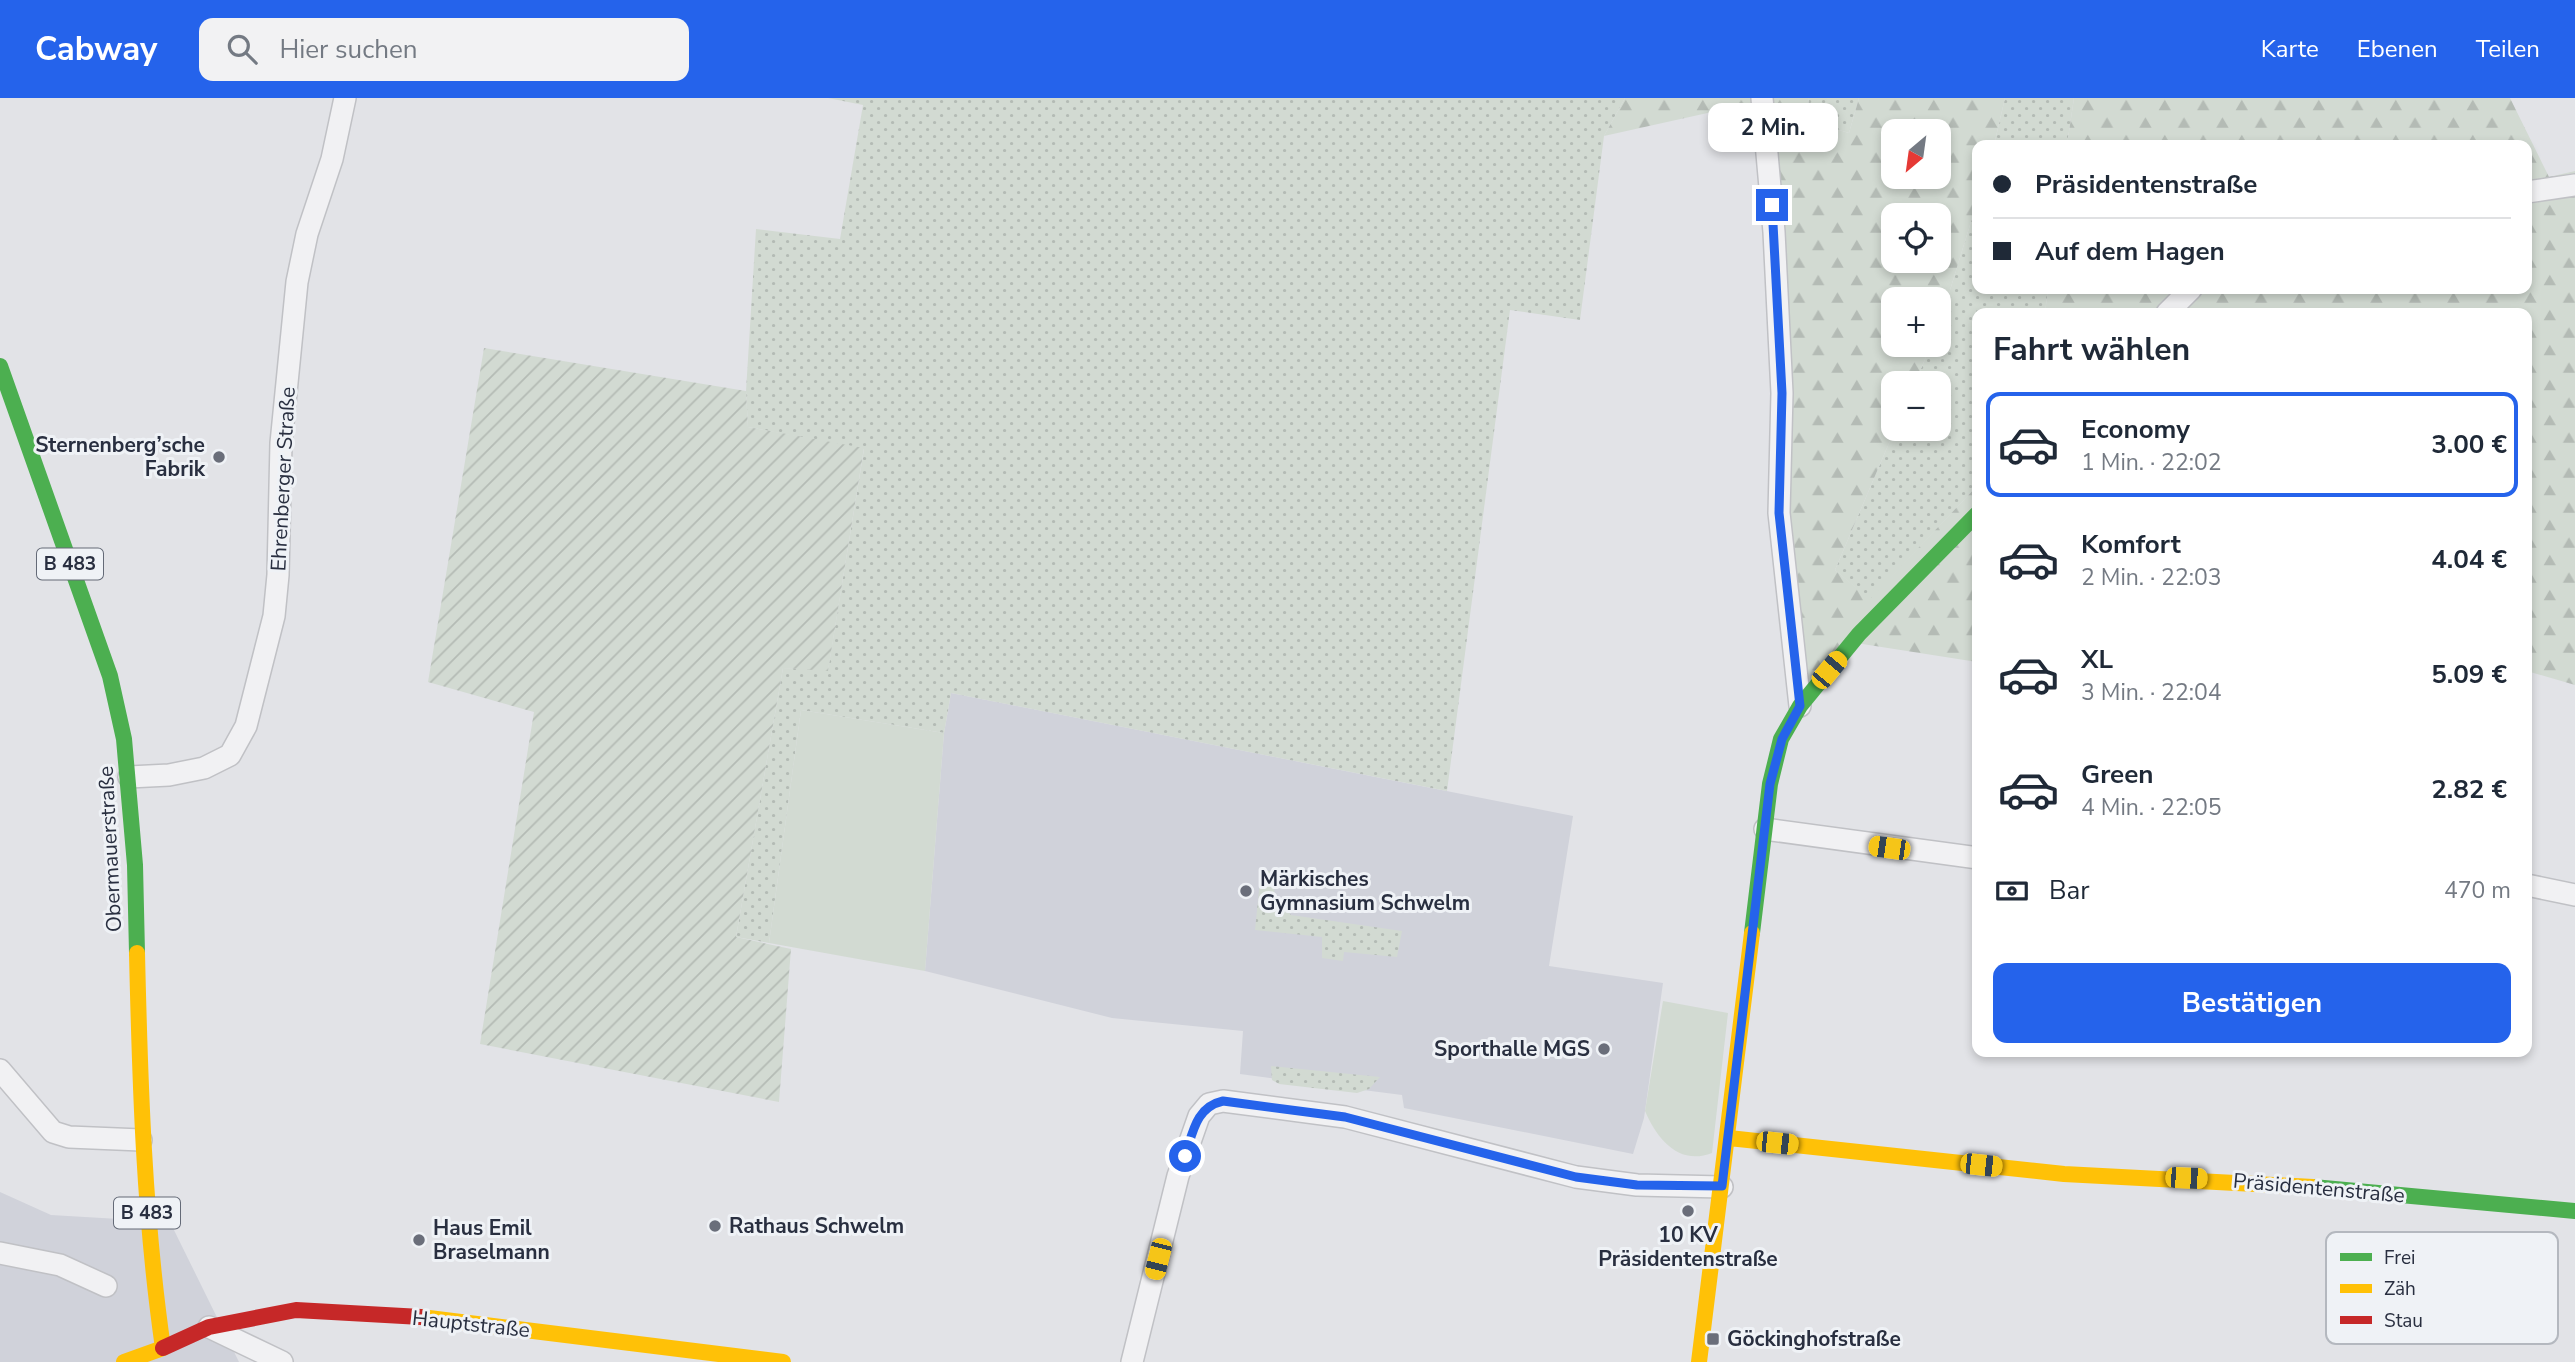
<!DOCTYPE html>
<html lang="de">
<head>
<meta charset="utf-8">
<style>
  body { margin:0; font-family:"Nunito Sans",sans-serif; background:#f2f2f3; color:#1f2937; height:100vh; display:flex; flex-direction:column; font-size:26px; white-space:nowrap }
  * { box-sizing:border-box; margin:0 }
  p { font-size:23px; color:#747a83 }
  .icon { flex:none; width:38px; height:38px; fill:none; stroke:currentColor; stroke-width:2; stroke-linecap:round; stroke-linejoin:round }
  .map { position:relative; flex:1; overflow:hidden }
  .details { position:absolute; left:1972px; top:210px; width:560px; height:749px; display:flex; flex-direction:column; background:#fff; border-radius:14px; box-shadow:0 4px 10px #0003 }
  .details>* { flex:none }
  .top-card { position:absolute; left:1972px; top:42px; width:560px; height:154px; border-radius:14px; box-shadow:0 4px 10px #0003; display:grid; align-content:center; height:154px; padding:0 21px; background:#fff }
  .needle { width:46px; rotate:209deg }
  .buttons { position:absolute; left:1881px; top:21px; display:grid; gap:14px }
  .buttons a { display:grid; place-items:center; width:70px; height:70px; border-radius:14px; background:#fff; box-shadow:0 4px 10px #0003; font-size:35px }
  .end { position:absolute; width:32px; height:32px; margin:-16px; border:9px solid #2563eb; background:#fff; box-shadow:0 0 0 4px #fff }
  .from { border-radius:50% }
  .bubble { position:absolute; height:49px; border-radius:14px; background:#fff; box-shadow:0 4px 10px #0003; font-size:23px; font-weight:700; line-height:49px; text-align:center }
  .car { position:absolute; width:21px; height:42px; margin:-21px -10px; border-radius:9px; box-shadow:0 0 5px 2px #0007; background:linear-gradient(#f5c518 24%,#345 0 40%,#f5c518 0 76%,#345 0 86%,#f5c518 0) }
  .top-card b { display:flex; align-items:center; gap:24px; height:66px; font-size:26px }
  .top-card b+b { border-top:2px solid #e0e1e3 }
  .top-card i { width:18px; height:18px; background:#1f2937 }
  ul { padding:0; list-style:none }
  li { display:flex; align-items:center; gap:21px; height:105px; margin:0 14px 10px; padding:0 7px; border:4px solid transparent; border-radius:14px }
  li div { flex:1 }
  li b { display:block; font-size:26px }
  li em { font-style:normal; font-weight:700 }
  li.current { border-color:#2563eb }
  li>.icon { width:63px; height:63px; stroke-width:1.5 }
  h2 { padding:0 21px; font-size:32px; line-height:84px }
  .pay { display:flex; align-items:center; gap:18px; height:77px; padding:0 21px; font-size:26px }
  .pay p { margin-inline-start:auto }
  .cta { display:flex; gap:14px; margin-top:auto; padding:14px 21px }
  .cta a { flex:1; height:80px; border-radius:14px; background:#2563eb; color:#fff; font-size:28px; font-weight:700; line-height:80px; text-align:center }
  header { display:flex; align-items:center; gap:42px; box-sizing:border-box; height:98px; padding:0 35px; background:#2563eb; color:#fff }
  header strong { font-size:33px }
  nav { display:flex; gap:38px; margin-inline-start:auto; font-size:24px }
  .search { width:490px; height:63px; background:#f2f2f3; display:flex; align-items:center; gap:18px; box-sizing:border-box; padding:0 24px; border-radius:14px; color:#747a83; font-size:26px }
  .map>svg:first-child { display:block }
  .built { fill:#d0d2da }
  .grass { fill:url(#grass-dots) }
  .forest { fill:url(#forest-firs); fill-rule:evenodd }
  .park { fill:#d2dad2 }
  .garden { fill:url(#garden-furrows) }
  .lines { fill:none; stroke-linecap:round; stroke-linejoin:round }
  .street-casing { stroke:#c0c1c5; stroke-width:24 }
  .street { stroke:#f1f1f3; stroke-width:21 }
  .fast { stroke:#4caf50; stroke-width:16 }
  .slow { stroke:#ffc107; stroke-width:16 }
  .jam { stroke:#c62828; stroke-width:16 }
  .route { stroke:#2563eb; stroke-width:9 }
  .poi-dot { fill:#6a6e7a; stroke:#eff2f6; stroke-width:2.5 }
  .labels { text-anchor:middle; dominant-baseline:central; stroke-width:6; stroke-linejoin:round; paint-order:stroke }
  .shield { fill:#eff2f6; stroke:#646a77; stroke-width:2 }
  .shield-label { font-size:19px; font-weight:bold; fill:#292f40 }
  .poi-label { font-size:21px; font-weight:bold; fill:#292f40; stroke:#eff2f6; text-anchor:start }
  .street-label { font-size:21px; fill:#292f40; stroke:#eff2f6 }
  .key { fill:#eff2f6; stroke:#b4b8bf; stroke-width:2 }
  .key-label { font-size:19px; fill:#292f40 }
</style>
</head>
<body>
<header>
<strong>Cabway</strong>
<div class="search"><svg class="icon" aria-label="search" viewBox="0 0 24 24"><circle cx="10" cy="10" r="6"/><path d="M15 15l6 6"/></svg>Hier suchen</div>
<nav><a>Karte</a><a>Ebenen</a><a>Teilen</a></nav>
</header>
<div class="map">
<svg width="2575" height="1264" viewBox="0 0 2575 1264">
  <defs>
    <pattern id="grass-dots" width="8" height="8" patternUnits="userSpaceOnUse" patternTransform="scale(1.75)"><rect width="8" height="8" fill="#d2dad2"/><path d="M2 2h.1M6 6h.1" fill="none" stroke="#b4bbb5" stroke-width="1.8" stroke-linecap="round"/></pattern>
    <pattern id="forest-firs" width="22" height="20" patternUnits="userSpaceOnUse" patternTransform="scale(1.75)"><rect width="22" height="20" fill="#d2dad2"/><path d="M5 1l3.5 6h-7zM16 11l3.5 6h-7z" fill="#b4bbb5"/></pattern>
    <pattern id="garden-furrows" width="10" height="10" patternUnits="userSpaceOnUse" patternTransform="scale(1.75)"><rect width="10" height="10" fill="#d2dad2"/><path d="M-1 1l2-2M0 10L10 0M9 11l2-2" fill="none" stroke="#b4bbb5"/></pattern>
  </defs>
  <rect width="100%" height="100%" fill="#e2e3e7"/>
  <path class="built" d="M 951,595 L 1573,718 L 1549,868 L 1663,885 L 1644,1020 L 1633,1056 L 1404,1010 L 1402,997 L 1240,976 L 1243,933 L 1112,920 L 925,873 L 944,635 Z
    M 0,1094 L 51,1117 L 170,1124 L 239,1264 L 0,1264 Z"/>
  <path class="grass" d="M 828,0 L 1625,0 L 1604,38 L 1580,222 L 1510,212 L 1447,693 L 951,595 L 944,635 L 801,612 L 769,845 L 736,839 L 783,570 L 828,572 L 864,351 L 748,329 L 746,293 L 756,131 L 840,141 L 863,7 Z
    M 1809,0 L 1859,0 L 1849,35 L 1806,22 Z
    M 2005,0 L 2074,0 L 2067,47 L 1994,47 Z
    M 1977,104 L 1978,191 L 2048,191 L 2045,215 L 1978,215 L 1977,388 L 1870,502 L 1835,472 L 1895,331 L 1939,331 L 1939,285 L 1915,285 L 1931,247 L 1939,247 L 1939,228 Z
    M 1261,773 L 1272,773 L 1275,799 L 1291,817 L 1402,833 L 1397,859 L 1344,854 L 1343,863 L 1322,860 L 1322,839 L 1255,832 Z
    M 1271,968 L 1380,979 L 1369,991 L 1357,995 L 1279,986 L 1272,982 Z"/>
  <path class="forest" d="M 1625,0 L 1809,0 L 1806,22 L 1849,35 L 1859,0 L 2005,0 L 1994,47 L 1978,47 L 1977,104 L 1939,228 L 1939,201 L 1894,201 L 1894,247 L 1931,247 L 1915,285 L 1894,285 L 1895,331 L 1835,472 L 1870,501 L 1977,388 L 1977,564 L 1856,545 L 1798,598 L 1772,181 L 1757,4 L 1604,38 ZM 1894,33 L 1939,33 L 1939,79 L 1894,79 ZM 1894,117 L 1939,117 L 1939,163 L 1894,163 Z
    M 2074,0 L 2510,0 L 2549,79 L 2575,73 L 2575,587 L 2527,573 L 2527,215 L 2045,215 L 2048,191 L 2527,191 L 2527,47 L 2067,47 Z"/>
  <path class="park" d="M 801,612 L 944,635 L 925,873 L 769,845 Z
    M 1663,903 L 1728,915 L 1712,1055 C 1679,1068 1657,1041 1645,1013 Z"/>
  <path class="garden" d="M 484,250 L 746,293 L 748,329 L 864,350 L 828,573 L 783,570 L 736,839 L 791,851 L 779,1004 L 480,946 L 534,614 L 428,584 Z"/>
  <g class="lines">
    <g class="street-casing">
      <path id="street" d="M 1762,0 L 1774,134 L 1782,295 L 1779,415 L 1800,608
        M 2527,94 L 2575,87
        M 2167,215 L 2191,191
        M 129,679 L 169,677 L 204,670 L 230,657 L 246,628 L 274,518 L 278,477 L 281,345 L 297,184 L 307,136 L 332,61 L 345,0
        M 1765,731 L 1978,760
        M 2527,787 L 2575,797
        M 0,972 L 53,1034 L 69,1039 L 141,1042
        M 0,1155 L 60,1167 L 106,1188
        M 209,1229 L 282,1264
        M 1132,1264 L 1178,1078 L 1199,1018 L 1209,1006 L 1223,1003 L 1345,1019 L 1576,1079 L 1637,1087 L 1722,1089"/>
    </g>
    <use href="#street" class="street"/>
    <path class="fast" d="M 0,268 L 110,578 L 124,641 L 135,767 L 137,855
      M 1752,835 L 1770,686 L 1781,641 L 1800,608 L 1859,536 L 1978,415
      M 2313,1089 L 2575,1113"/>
    <path class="slow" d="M 1729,1040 L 2064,1076 L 2313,1089
      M 421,1219 L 783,1264
      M 124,1264 L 163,1250 C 144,1118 140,987 137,855
      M 1699,1264 L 1752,835"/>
    <path class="jam" d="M 163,1250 L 209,1229 L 296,1212 L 421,1219"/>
  </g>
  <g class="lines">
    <path class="route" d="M 1185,1058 C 1193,1034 1196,1009 1223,1003 L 1345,1019 L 1576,1079 L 1637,1087 L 1722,1088 L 1770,686 L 1782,641 L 1800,608 L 1779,415 L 1782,295 L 1772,107"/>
  </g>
  <g class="poi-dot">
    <circle cx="219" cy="359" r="7"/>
    <circle cx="1246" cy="793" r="7"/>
    <circle cx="1604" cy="951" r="7"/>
    <circle cx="1688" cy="1113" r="7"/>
    <circle cx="715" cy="1128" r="7"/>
    <circle cx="419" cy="1142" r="7"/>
    <rect x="1706" y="1234" width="14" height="14" rx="3.5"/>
  </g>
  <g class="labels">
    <g class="shield">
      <rect x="37" y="450.5" width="66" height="31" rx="5"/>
      <rect x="114" y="1099.5" width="66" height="31" rx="5"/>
    </g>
    <g class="shield-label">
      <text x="70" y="466">B 483</text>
      <text x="147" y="1115">B 483</text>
    </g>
    <g class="poi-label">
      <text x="205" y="347" text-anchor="end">Sternenberg’sche<tspan x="205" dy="24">Fabrik</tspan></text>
      <text x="1260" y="781">Märkisches<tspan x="1260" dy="24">Gymnasium Schwelm</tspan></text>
      <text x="1590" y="951" text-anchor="end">Sporthalle MGS</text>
      <text x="729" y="1128">Rathaus Schwelm</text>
      <text x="433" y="1130">Haus Emil<tspan x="433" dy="24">Braselmann</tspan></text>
      <text x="1688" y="1137" text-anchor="middle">10 KV<tspan x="1688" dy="24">Präsidentenstraße</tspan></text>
      <text x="1727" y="1241">Göckinghofstraße</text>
    </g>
    <g class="street-label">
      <text transform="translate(283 381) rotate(-87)">Ehrenberger Straße</text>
      <text transform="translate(110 751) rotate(-93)">Obermauerstraße</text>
      <text transform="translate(2319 1090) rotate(5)">Präsidentenstraße</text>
      <text transform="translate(471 1226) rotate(6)">Hauptstraße</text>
    </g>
  </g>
  <rect x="2326" y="1134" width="232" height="112" rx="10" class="key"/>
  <rect x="2340" y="1155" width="32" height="8" fill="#4caf50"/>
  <rect x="2340" y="1186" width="32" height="9" fill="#ffc107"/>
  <rect x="2340" y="1218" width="32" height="8" fill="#c62828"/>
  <g class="key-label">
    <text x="2384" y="1166">Frei</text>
    <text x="2384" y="1197">Zäh</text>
    <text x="2384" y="1229">Stau</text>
  </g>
</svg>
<div class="buttons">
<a><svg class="needle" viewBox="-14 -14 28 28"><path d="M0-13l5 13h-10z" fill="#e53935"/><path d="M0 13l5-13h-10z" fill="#747a83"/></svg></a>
<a><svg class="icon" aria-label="locate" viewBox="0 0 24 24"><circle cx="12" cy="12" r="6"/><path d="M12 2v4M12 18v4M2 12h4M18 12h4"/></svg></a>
<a>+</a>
<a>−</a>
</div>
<i class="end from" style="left:1185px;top:1058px"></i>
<i class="end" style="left:1772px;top:107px"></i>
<div class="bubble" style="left:1708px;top:5px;width:130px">2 Min.</div>
<i class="car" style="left:1829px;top:572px;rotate:40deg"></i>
<i class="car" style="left:1889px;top:750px;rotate:278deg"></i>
<i class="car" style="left:1777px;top:1045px;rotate:96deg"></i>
<i class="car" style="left:1981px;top:1067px;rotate:96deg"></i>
<i class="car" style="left:2186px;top:1080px;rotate:92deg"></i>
<i class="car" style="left:1158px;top:1161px;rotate:194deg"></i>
<div class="top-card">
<b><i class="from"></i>Präsidentenstraße</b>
<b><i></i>Auf dem Hagen</b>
</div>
<section class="details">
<h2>Fahrt wählen</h2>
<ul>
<li class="current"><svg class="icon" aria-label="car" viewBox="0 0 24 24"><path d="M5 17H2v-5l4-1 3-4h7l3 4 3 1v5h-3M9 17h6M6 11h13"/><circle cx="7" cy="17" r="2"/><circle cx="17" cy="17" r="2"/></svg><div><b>Economy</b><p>1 Min. · 22:02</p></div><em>3.00 €</em></li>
<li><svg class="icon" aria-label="car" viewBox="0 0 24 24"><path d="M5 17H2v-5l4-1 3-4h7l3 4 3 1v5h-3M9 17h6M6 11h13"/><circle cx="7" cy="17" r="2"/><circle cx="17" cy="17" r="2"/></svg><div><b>Komfort</b><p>2 Min. · 22:03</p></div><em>4.04 €</em></li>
<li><svg class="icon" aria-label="car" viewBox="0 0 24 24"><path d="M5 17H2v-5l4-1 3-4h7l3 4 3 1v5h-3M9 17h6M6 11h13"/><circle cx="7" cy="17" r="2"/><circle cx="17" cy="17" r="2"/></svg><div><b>XL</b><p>3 Min. · 22:04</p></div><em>5.09 €</em></li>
<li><svg class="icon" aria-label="car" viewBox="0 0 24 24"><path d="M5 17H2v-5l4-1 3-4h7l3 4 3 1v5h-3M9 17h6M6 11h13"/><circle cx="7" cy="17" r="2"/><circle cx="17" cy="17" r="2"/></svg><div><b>Green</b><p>4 Min. · 22:05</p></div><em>2.82 €</em></li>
</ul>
<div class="pay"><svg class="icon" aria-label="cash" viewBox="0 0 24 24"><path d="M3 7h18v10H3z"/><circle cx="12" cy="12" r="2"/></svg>Bar<p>470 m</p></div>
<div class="cta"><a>Bestätigen</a></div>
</section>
</div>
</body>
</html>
